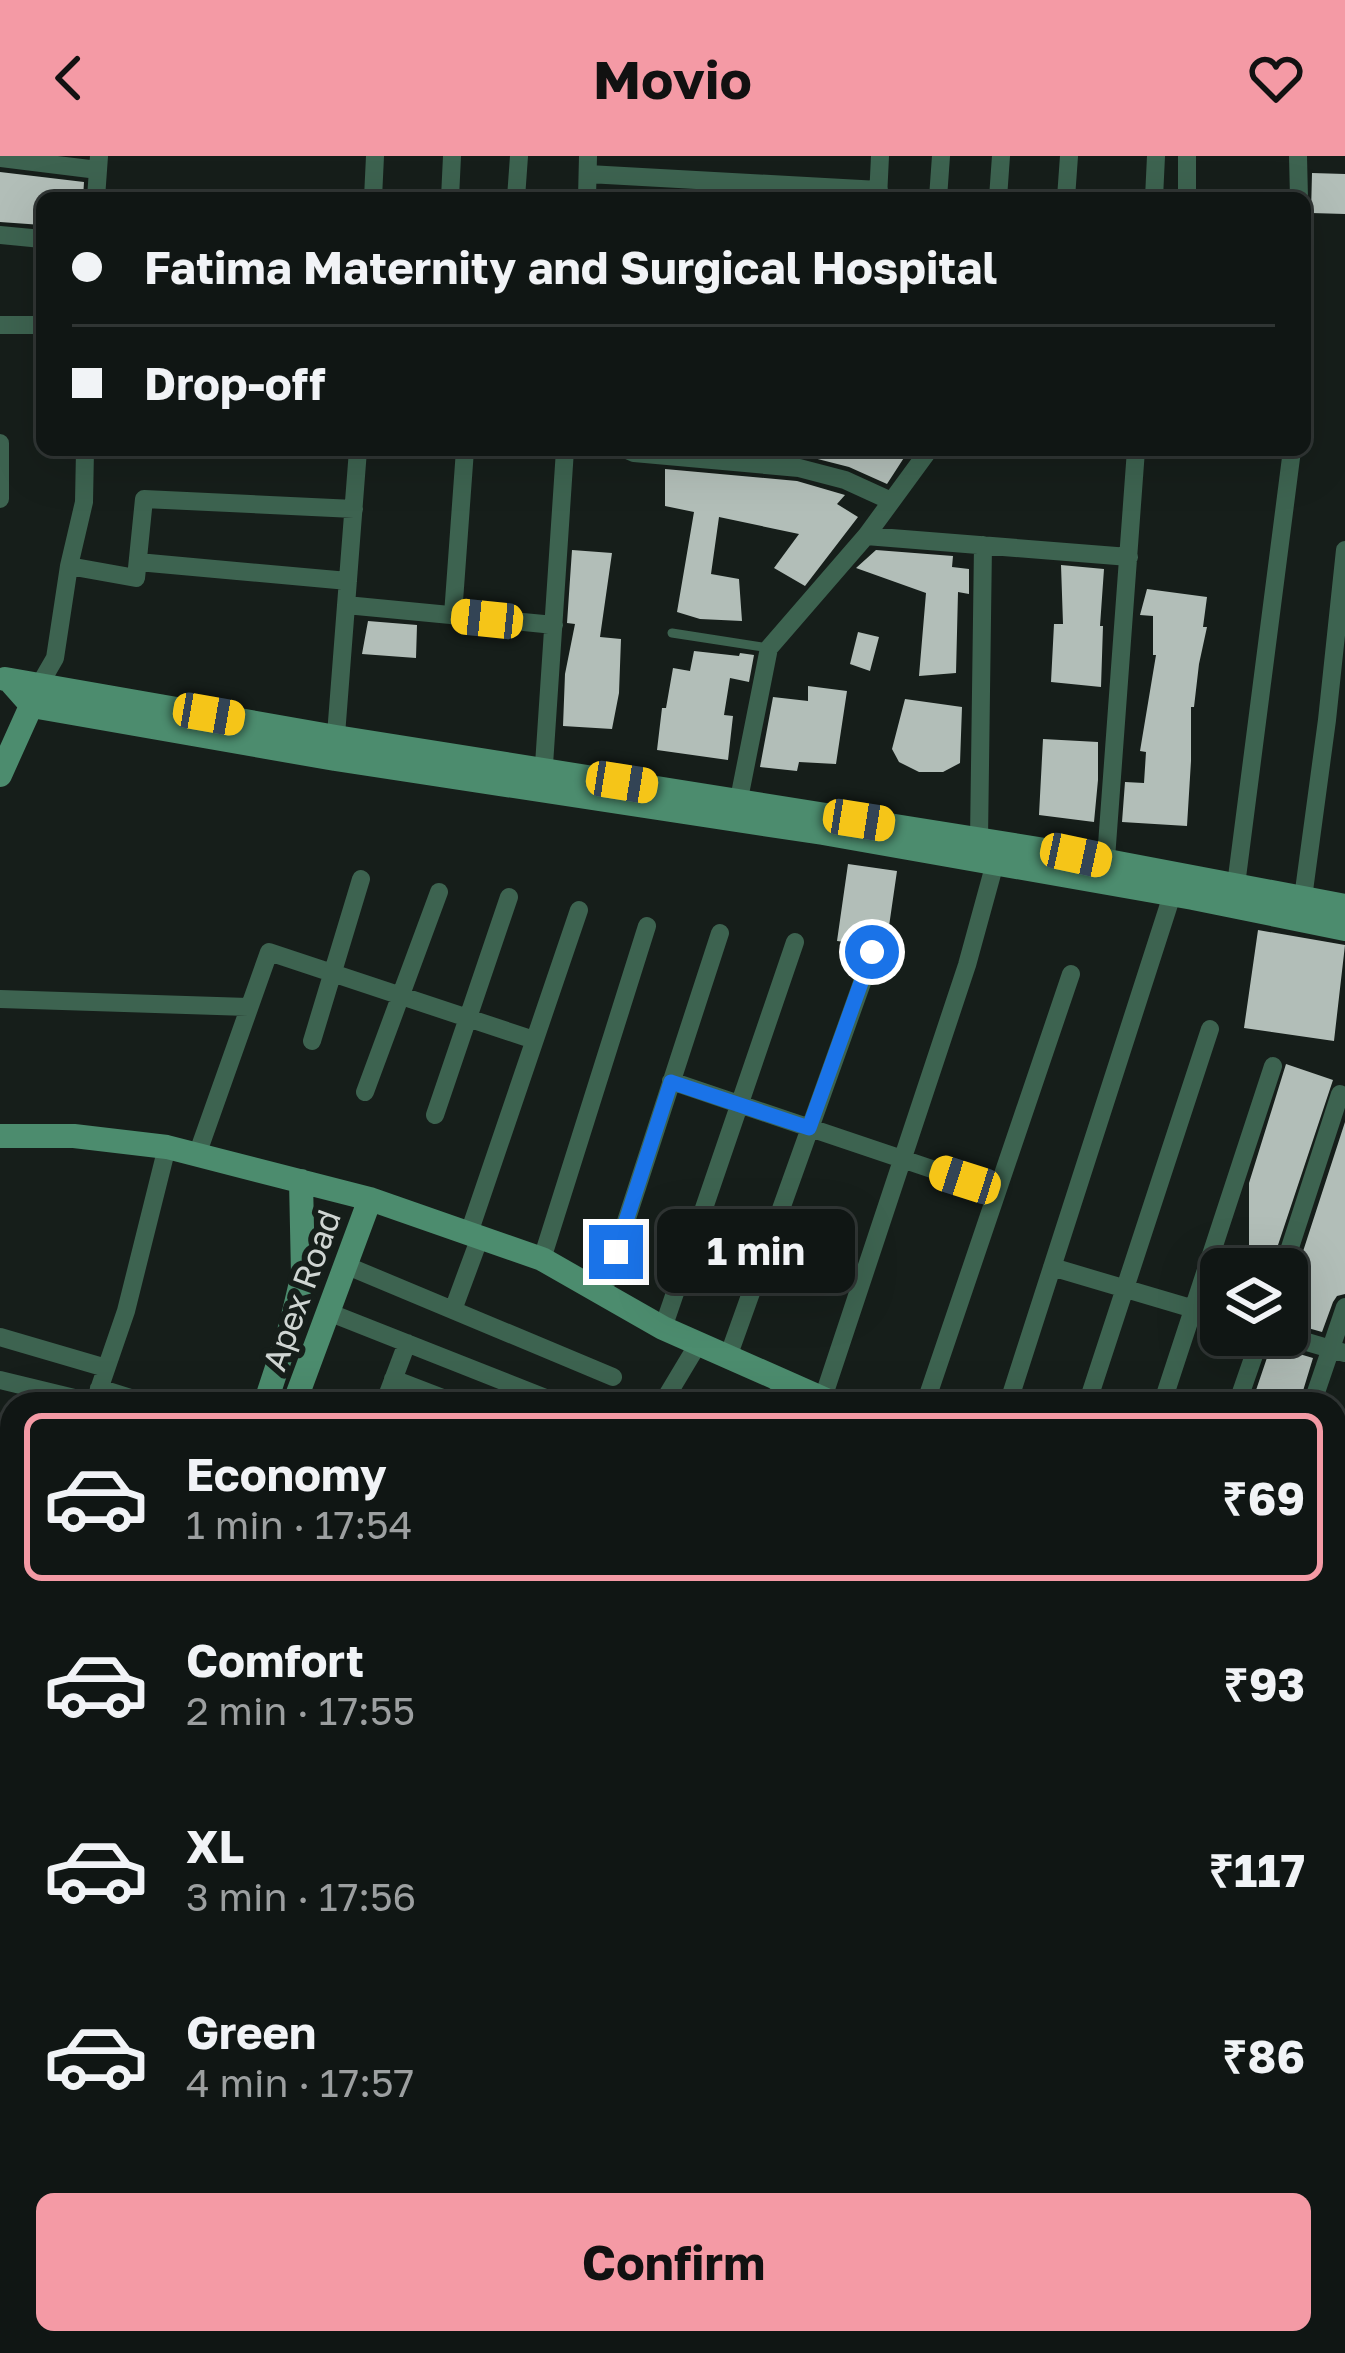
<!DOCTYPE html>
<html lang="en">
<head>
<meta charset="utf-8">
<style>
  body { margin:0; font-family:"Golos Text",sans-serif; background:#1e2322; color:#f1f3f6; height:100vh; display:flex; flex-direction:column; font-size:45px; white-space:nowrap }
  * { box-sizing:border-box; margin:0 }
  p { font-size:39px; color:#9c9fa0 }
  .icon { flex:none; width:66px; height:66px; fill:none; stroke:currentColor; stroke-width:2; stroke-linecap:round; stroke-linejoin:round }
  .map { position:relative; flex:1; overflow:hidden }
  .side { position:absolute; left:0px; top:1236px; width:1347px; height:963px; display:flex; flex-direction:column; background:#101614; border-radius:36px 36px 0 0; box-shadow:0 12px 48px #0002,0 0 0 3px #303534 }
  .side>* { flex:none }
  .banner { position:absolute; left:36px; top:36px; width:1275px; height:264px; border-radius:18px; box-shadow:0 12px 48px #0002,0 0 0 3px #303534; display:grid; align-content:center; height:264px; padding:0 36px; background:#101614 }
  .fabs { position:absolute; left:1200px; top:1092px; display:grid; gap:24px }
  .fabs a { display:grid; place-items:center; width:108px; height:108px; border-radius:18px; background:#101614; box-shadow:0 12px 48px #0002,0 0 0 3px #303534; font-size:60px }
  .end { position:absolute; width:54px; height:54px; margin:-27px; border:15px solid #1a73e8; background:#fff; box-shadow:0 0 0 6px #fff }
  .from { border-radius:50% }
  .bubble { position:absolute; height:84px; border-radius:18px; background:#101614; box-shadow:0 12px 48px #0002,0 0 0 3px #303534; font-size:39px; font-weight:700; line-height:84px; text-align:center }
  .car { position:absolute; width:36px; height:72px; margin:-36px -18px; border-radius:15px; box-shadow:0 0 9px 3px #0007; background:linear-gradient(#f5c518 24%,#345 0 40%,#f5c518 0 76%,#345 0 86%,#f5c518 0) }
  .banner b { display:flex; align-items:center; gap:42px; height:114px; font-size:45px }
  .banner b+b { border-top:3px solid #303534 }
  .banner i { width:30px; height:30px; background:#f1f3f6 }
  ul { padding:21px 0 0; list-style:none }
  li { display:flex; align-items:center; gap:36px; height:168px; margin:0 24px 18px; padding:0 12px; border:6px solid transparent; border-radius:18px }
  li div { flex:1 }
  li b { display:block; font-size:45px }
  li em { font-style:normal; font-weight:700 }
  li.current { border-color:#f49aa5 }
  li>.icon { width:108px; height:108px; stroke-width:1.5 }
  .action { display:flex; gap:24px; margin-top:auto; padding:24px 36px }
  .action a { flex:1; height:138px; border-radius:18px; background:#f49aa5; color:#111; font-size:48px; font-weight:700; line-height:138px; text-align:center }
  header { display:flex; justify-content:space-between; align-items:center; height:156px; padding:0 36px; background:#f49aa5; color:#111; font-size:54px; font-weight:700 }
  .map>svg:first-child { display:block }
  .building { fill:#b2beb8 }
  .lines { fill:none; stroke-linecap:round; stroke-linejoin:round }
  .lane { stroke:#3d6350; stroke-width:9 }
  .street { stroke:#3d6350; stroke-width:18 }
  .secondary { stroke:#4c8c6e; stroke-width:24 }
  .route { stroke:#1a73e8; stroke-width:15 }
  .labels { text-anchor:middle; dominant-baseline:central; stroke-width:12; stroke-linejoin:round; paint-order:stroke }
  .street-label { font-size:33px; fill:#cfd5d2; stroke:#161e1a }
</style>
</head>
<body>
<header><svg class="icon" aria-label="back" viewBox="0 0 24 24"><path d="M15 5l-7 7 7 7"/></svg>Movio<svg class="icon" aria-label="heart" viewBox="0 0 24 24"><path d="M12 20l-8-8c-3-5 5-10 8-4 3-6 11-1 8 4z"/></svg></header>
<div class="map">
<svg width="1345" height="2197" viewBox="0 0 1345 2197">
  <rect width="100%" height="100%" fill="#161e1a"/>
  <path class="building" d="M 0,16 L 84,26 L 83,42 L 42,42 L 42,69 L 0,66 Z
    M 1312,17 L 1345,18 L 1345,58 L 1311,57 Z
    M 750,294 L 909,294 L 887,328 L 849,311 L 802,299 Z
    M 665,313 L 797,325 L 845,339 L 837,348 L 858,361 L 805,430 L 774,412 L 799,378 L 719,361 L 711,418 L 739,423 L 742,465 L 700,463 L 677,456 L 694,356 L 665,350 Z
    M 572,394 L 612,397 L 600,481 L 621,483 L 619,537 L 612,573 L 563,570 L 565,518 L 575,468 L 567,467 Z
    M 876,394 L 953,400 L 952,411 L 969,413 L 969,438 L 958,436 L 956,517 L 919,520 L 926,437 L 856,412 Z
    M 1061,409 L 1104,413 L 1100,470 L 1103,470 L 1101,531 L 1051,526 L 1054,468 L 1063,468 Z
    M 1147,433 L 1207,441 L 1203,471 L 1207,471 L 1199,508 L 1194,551 L 1191,551 L 1191,605 L 1187,670 L 1122,666 L 1125,626 L 1144,627 L 1146,596 L 1140,595 L 1156,499 L 1153,499 L 1153,460 L 1140,459 Z
    M 368,465 L 417,469 L 416,502 L 362,498 Z
    M 858,476 L 879,481 L 870,515 L 850,508 Z
    M 694,495 L 739,500 L 740,497 L 754,499 L 749,526 L 730,522 L 724,559 L 733,560 L 728,604 L 657,594 L 662,552 L 666,552 L 673,512 L 690,515 Z
    M 808,530 L 847,535 L 836,608 L 799,606 L 797,615 L 760,611 L 773,541 L 808,545 Z
    M 905,543 L 962,551 L 960,607 L 943,616 L 919,616 L 899,606 L 892,593 Z
    M 1043,583 L 1098,586 L 1098,624 L 1094,666 L 1039,659 Z
    M 848,708 L 897,715 L 886,791 L 876,783 L 869,783 L 862,788 L 837,785 Z
    M 1258,774 L 1345,789 L 1334,885 L 1244,872 Z
    M 1286,908 L 1333,924 L 1270,1113 L 1249,1113 L 1249,1027 Z
    M 1345,966 L 1345,1138 L 1337,1140 L 1333,1146 L 1322,1176 L 1287,1166 L 1287,1126 L 1296,1117 Z
    M 1272,1187 L 1279,1192 L 1313,1202 L 1299,1248 L 1267,1248 L 1253,1243 Z"/>
  <g class="lines">
    <path class="lane" d="M 672,477 L 769,492
      M 615,2187 L 697,2193 L 707,2197"/>
    <path class="street" d="M 1298,0 L 1299,42
      M 0,2 L 98,14
      M 588,18 L 879,34
      M 96,42 L 99,0
      M 373,42 L 375,0
      M 450,42 L 452,0
      M 516,42 L 519,0
      M 587,42 L 588,0
      M 878,42 L 880,0
      M 938,42 L 941,0
      M 998,42 L 1001,0
      M 1066,42 L 1069,0
      M 1154,42 L 1156,0
      M 1187,42 L 1187,0
      M 0,79 L 42,83
      M 0,169 L 42,169
      M 0,287 L 0,343
      M 627,294 L 634,297 L 799,312 L 845,324 L 891,345
      M 866,380 L 1129,401
      M 138,406 L 348,425
      M 69,410 L 136,422 L 144,343 L 354,353
      M 346,449 L 554,469
      M 453,459 L 465,294
      M 40,528 L 55,502 L 69,410 L 84,346 L 85,294
      M 335,592 L 358,294
      M 543,624 L 565,294
      M 737,653 L 769,492 L 866,380 L 929,294
      M 979,683 L 983,389
      M 1105,716 L 1136,294
      M 1236,729 L 1292,294
      M 1303,742 L 1327,564 L 1345,394
      M 0,843 L 248,851
      M 312,885 L 361,723
      M 671,925 L 997,1035
      M 365,936 L 439,736
      M 435,959 L 509,741
      M 197,999 L 269,796 L 534,884
      M 469,1077 L 579,754
      M 542,1103 L 647,770
      M 345,1109 L 613,1221
      M 1052,1111 L 1221,1161
      M 1283,1113 L 1340,938
      M 602,1139 L 720,777
      M 453,1154 L 480,1081
      M 328,1156 L 561,1248
      M 663,1172 L 795,786
      M 1283,1179 L 1345,1197
      M 0,1181 L 106,1212
      M 728,1201 L 873,796
      M 393,1223 L 458,1248
      M 0,1224 L 95,1247
      M 99,1232 L 150,1248
      M 823,1242 L 967,809 L 995,707
      M 94,1248 L 126,1155 L 167,991
      M 384,1248 L 407,1187
      M 662,1248 L 698,1188
      M 771,1248 L 784,1226
      M 925,1248 L 1071,818
      M 1008,1248 L 1172,739
      M 1087,1248 L 1210,873
      M 1162,1248 L 1273,910
      M 1237,1248 L 1261,1179
      M 1312,1248 L 1345,1151
      M 0,1288 L 12,1291
      M 0,1367 L 12,1369
      M 1335,1410 L 1345,1380
      M 0,1437 L 12,1439
      M 0,1509 L 12,1478
      M 1335,1611 L 1345,1593
      M 0,1686 L 12,1692
      M 1335,1769 L 1345,1751
      M 1335,1786 L 1345,1792
      M 0,1873 L 0,1868 L 12,1873
      M 1335,1913 L 1345,1895
      M 1335,2060 L 1345,2043
      M 430,2187 L 430,2197
      M 665,2191 L 667,2187
      M 295,2197 L 296,2187
      M 603,2197 L 604,2187
      M 752,2197 L 758,2187
      M 828,2197 L 834,2187
      M 911,2197 L 917,2187
      M 992,2197 L 998,2187
      M 1087,2197 L 1093,2187
      M 1173,2197 L 1178,2187
      M 1255,2197 L 1261,2187
      M 1335,2197 L 1345,2108"/>
    <path class="secondary" d="M 5,523 L 336,581 L 1076,699 L 1345,750
      M 9,524 L 32,550 L 335,603 L 823,677 L 1193,742 L 1345,773
      M 0,619 L 36,539
      M 0,980 L 74,980 L 167,991 L 370,1043 L 542,1103 L 663,1172 L 835,1248
      M 265,1248 L 291,1169 L 303,1118 L 301,1025
      M 294,1248 L 370,1043
      M 1335,1454 L 1345,1459
      M 137,2197 L 137,2187
      M 159,2197 L 159,2187"/>
  </g>
  <g class="lines">
    <path class="route" d="M 616,1096 L 671,926 L 809,972 L 872,796"/>
  </g>
  <g class="labels">
    <g class="street-label">
      <text transform="translate(301 1134) rotate(-70)">Apex Road</text>
    </g>
  </g>
</svg>
<div class="fabs">
<a><svg class="icon" aria-label="layers" viewBox="0 0 24 24"><path d="M12 4l9 5-9 5-9-5zM3 14l9 5 9-5"/></svg></a>
</div>
<i class="end from" style="left:872px;top:796px"></i>
<i class="end" style="left:616px;top:1096px"></i>
<div class="bubble" style="left:657px;top:1053px;width:198px">1 min</div>
<i class="car" style="left:487px;top:463px;rotate:276deg"></i>
<i class="car" style="left:209px;top:558px;rotate:100deg"></i>
<i class="car" style="left:622px;top:626px;rotate:99deg"></i>
<i class="car" style="left:859px;top:664px;rotate:99deg"></i>
<i class="car" style="left:1076px;top:699px;rotate:102deg"></i>
<i class="car" style="left:965px;top:1024px;rotate:288deg"></i>
<div class="banner">
<b><i class="from"></i>Fatima Maternity and Surgical Hospital</b>
<b><i></i>Drop-off</b>
</div>
<section class="side">
<ul>
<li class="current"><svg class="icon" aria-label="car" viewBox="0 0 24 24"><path d="M5 17H2v-5l4-1 3-4h7l3 4 3 1v5h-3M9 17h6M6 11h13"/><circle cx="7" cy="17" r="2"/><circle cx="17" cy="17" r="2"/></svg><div><b>Economy</b><p>1 min · 17:54</p></div><em>₹69</em></li>
<li><svg class="icon" aria-label="car" viewBox="0 0 24 24"><path d="M5 17H2v-5l4-1 3-4h7l3 4 3 1v5h-3M9 17h6M6 11h13"/><circle cx="7" cy="17" r="2"/><circle cx="17" cy="17" r="2"/></svg><div><b>Comfort</b><p>2 min · 17:55</p></div><em>₹93</em></li>
<li><svg class="icon" aria-label="car" viewBox="0 0 24 24"><path d="M5 17H2v-5l4-1 3-4h7l3 4 3 1v5h-3M9 17h6M6 11h13"/><circle cx="7" cy="17" r="2"/><circle cx="17" cy="17" r="2"/></svg><div><b>XL</b><p>3 min · 17:56</p></div><em>₹117</em></li>
<li><svg class="icon" aria-label="car" viewBox="0 0 24 24"><path d="M5 17H2v-5l4-1 3-4h7l3 4 3 1v5h-3M9 17h6M6 11h13"/><circle cx="7" cy="17" r="2"/><circle cx="17" cy="17" r="2"/></svg><div><b>Green</b><p>4 min · 17:57</p></div><em>₹86</em></li>
</ul>
<div class="action"><a>Confirm</a></div>
</section>
</div>
</body>
</html>
